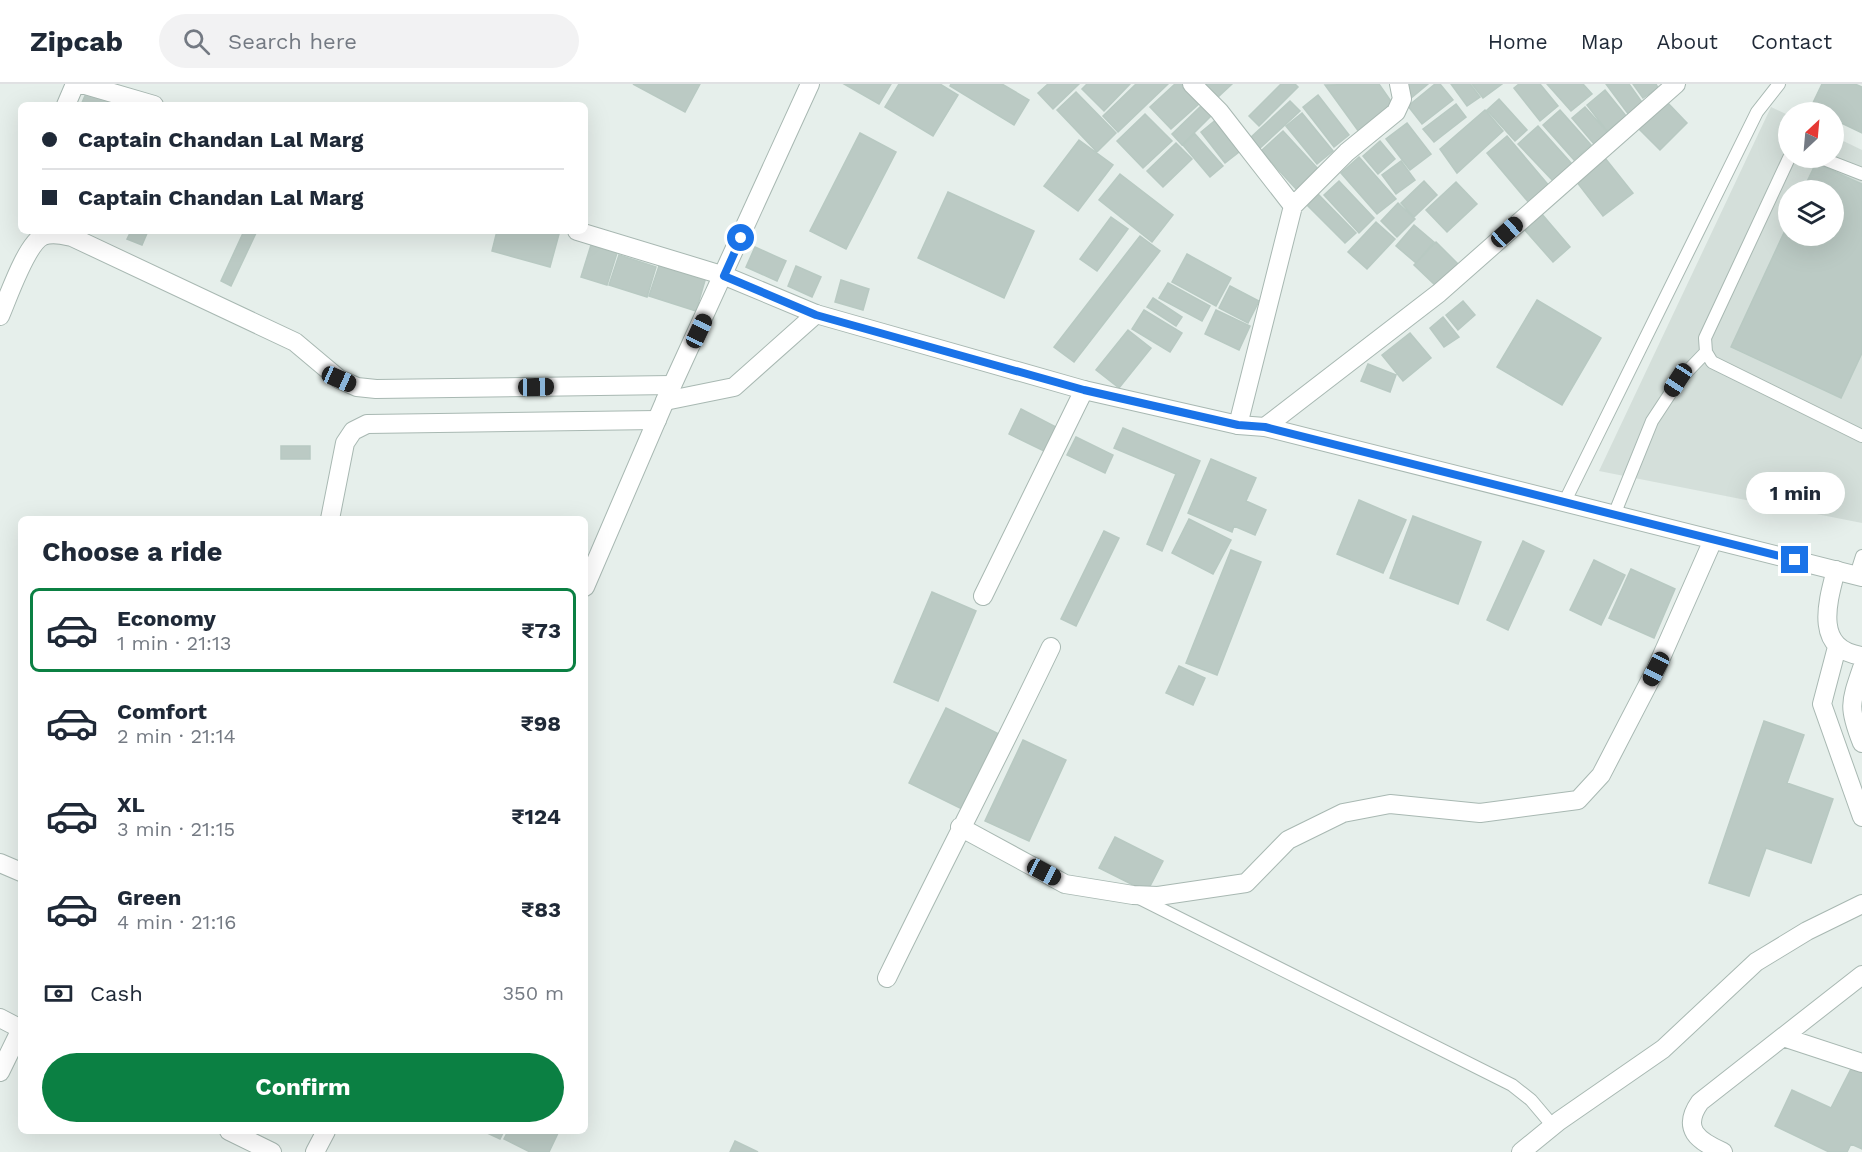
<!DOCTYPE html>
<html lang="en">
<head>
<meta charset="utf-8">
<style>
  body { margin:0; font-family:"Work Sans",sans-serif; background:#f2f2f3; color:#1f2937; height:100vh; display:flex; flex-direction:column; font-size:22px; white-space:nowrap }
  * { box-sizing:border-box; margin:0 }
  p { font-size:20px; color:#747a83 }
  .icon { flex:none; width:33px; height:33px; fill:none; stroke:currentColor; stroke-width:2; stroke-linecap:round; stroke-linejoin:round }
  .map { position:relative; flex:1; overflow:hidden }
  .details { position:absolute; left:18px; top:432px; width:570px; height:618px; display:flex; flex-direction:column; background:#fff; border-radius:9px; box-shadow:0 6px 24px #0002 }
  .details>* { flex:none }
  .top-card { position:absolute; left:18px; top:18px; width:570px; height:132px; border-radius:9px; box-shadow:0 6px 24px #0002; display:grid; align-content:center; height:132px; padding:0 24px; background:#fff }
  .needle { width:39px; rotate:26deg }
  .fabs { position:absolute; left:1778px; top:18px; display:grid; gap:12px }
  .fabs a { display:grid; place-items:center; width:66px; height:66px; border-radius:50%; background:#fff; box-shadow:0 6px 24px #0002; font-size:30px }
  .end { position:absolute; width:27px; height:27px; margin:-14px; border:8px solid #1a73e8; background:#fff; box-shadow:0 0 0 3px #fff }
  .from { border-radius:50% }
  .bubble { position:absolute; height:42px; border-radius:21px; background:#fff; box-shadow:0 6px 24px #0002; font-size:20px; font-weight:700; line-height:42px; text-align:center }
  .car { position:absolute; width:18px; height:36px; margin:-18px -9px; border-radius:8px; box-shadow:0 0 4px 2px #0007; background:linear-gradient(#222 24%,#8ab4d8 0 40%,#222 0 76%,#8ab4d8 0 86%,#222 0) }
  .top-card b { display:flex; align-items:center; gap:21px; height:57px; font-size:22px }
  .top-card b+b { border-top:2px solid #e0e1e3 }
  .top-card i { width:15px; height:15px; background:#1f2937 }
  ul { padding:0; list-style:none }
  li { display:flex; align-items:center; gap:18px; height:84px; margin:0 12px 9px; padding:0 12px; border:3px solid transparent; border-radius:9px }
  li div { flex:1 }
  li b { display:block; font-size:22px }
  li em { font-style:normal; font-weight:700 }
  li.on { border-color:#0b8043 }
  li>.icon { width:54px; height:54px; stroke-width:1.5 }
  h2 { padding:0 24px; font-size:27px; line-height:72px }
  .pay { display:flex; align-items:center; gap:15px; height:66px; padding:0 24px; font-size:22px }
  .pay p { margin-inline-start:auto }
  .action { display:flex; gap:12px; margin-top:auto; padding:12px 24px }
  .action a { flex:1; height:69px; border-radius:36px; background:#0b8043; color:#fff; font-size:24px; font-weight:700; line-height:69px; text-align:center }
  header { display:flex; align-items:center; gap:36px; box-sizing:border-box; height:84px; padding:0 30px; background:#fff; border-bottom:2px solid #e0e1e3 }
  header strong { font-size:28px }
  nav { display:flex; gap:33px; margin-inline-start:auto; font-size:21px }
  .search { width:420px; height:54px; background:#f2f2f3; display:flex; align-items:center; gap:15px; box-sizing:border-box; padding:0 21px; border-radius:33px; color:#747a83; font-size:22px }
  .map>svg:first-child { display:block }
  .built { fill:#d4dfda; fill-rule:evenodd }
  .building { fill:#bbcac4; stroke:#b8c9c2; stroke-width:1.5 }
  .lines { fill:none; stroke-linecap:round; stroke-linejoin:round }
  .service-casing { stroke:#a8b8b2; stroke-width:14 }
  .minor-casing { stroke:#a8b8b2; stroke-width:20 }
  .tertiary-casing { stroke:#a8b8b2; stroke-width:20 }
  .service { stroke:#fff; stroke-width:12 }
  .minor { stroke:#fff; stroke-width:18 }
  .tertiary { stroke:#fff; stroke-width:18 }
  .route { stroke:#1a73e8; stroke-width:8 }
</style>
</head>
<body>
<header>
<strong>Zipcab</strong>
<div class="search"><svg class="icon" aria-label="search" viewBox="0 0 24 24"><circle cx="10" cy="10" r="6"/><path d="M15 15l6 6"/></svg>Search here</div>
<nav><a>Home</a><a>Map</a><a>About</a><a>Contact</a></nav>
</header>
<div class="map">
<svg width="1862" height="1068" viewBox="0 0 1862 1068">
  <rect width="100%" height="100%" fill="#e6efeb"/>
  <path class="built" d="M 1771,23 L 1788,31 L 1788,74 L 1833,74 L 1833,52 L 1862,66 L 1862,439 L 1599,387 ZM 1788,106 L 1833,106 L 1833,152 L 1788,152 Z"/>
  <path class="building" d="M 633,0 L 700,0 L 685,28 Z
    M 844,0 L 891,0 L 879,20 Z
    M 899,0 L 940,0 L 958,11 L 933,52 L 885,23 Z
    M 951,0 L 1002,0 L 1029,16 L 1014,41 L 950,2 Z
    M 1048,0 L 1079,0 L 1053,25 L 1038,9 Z
    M 1087,0 L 1130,0 L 1104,27 L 1082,5 Z
    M 1136,0 L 1168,0 L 1118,48 L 1103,32 Z
    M 1175,0 L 1182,0 L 1200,19 L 1171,45 L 1150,23 Z
    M 1203,0 L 1232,0 L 1217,14 Z
    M 1281,0 L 1295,0 L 1298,3 L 1259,42 L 1249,32 Z
    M 1379,0 L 1395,23 L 1359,48 L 1325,1 Z
    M 1404,0 L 1428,0 L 1411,14 Z
    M 1435,0 L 1440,0 L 1453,16 L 1422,40 L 1408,22 Z
    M 1451,0 L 1470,0 L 1480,13 L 1467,22 Z
    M 1472,0 L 1502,0 L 1483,14 Z
    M 1519,0 L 1540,0 L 1558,22 L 1540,37 L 1514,4 Z
    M 1547,0 L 1583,0 L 1592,10 L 1571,27 Z
    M 1606,0 L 1629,0 L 1644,21 L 1629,31 Z
    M 1633,0 L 1656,0 L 1658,4 L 1643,14 Z
    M 1822,0 L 1855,0 L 1862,3 L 1862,49 L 1833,35 L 1833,28 L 1818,28 L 1810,25 Z
    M 1605,6 L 1626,32 L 1607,47 L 1587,21 Z
    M 87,7 L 121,21 L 81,21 Z
    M 1076,8 L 1116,49 L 1097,68 L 1057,26 Z
    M 1318,11 L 1349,51 L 1334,63 L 1303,23 Z
    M 1499,15 L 1527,46 L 1515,57 L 1487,26 Z
    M 1290,17 L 1300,27 L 1259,65 L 1249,55 Z
    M 1666,17 L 1687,39 L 1660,66 L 1638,44 Z
    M 1456,20 L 1466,33 L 1434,58 L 1423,45 Z
    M 1202,21 L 1212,31 L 1182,61 L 1172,50 Z
    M 1585,23 L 1608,49 L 1594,60 L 1572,34 Z
    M 1485,26 L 1503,47 L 1457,89 L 1440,65 Z
    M 1560,26 L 1591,61 L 1574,76 L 1543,41 Z
    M 1302,29 L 1333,67 L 1317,80 L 1286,42 Z
    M 1145,30 L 1172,57 L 1143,84 L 1117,57 Z
    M 1218,34 L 1243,65 L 1225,79 L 1201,48 Z
    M 1407,39 L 1431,70 L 1410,86 L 1386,55 Z
    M 1538,42 L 1572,80 L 1553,97 L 1518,60 Z
    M 1283,47 L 1319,86 L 1297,106 L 1261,67 Z
    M 860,49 L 896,68 L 846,165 L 810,147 Z
    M 1195,50 L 1223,82 L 1210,93 L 1183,61 Z
    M 1507,52 L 1550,103 L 1530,120 L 1487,69 Z
    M 1079,56 L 1113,81 L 1078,127 L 1044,102 Z
    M 1380,57 L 1395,75 L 1378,90 L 1363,72 Z
    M 1176,59 L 1192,75 L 1163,103 L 1147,87 Z
    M 1359,73 L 1396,115 L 1377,130 L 1341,89 Z
    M 1605,74 L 1633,109 L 1603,132 L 1576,97 Z
    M 1401,77 L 1415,96 L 1396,110 L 1382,91 Z
    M 1816,79 L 1862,100 L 1862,269 L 1841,314 L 1731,263 L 1788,140 L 1788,152 L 1833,152 L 1833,106 L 1803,106 Z
    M 1120,90 L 1173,131 L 1152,158 L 1099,116 Z
    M 1339,97 L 1374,134 L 1359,149 L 1324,111 Z
    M 1424,97 L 1437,111 L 1414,133 L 1401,119 Z
    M 1456,98 L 1477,120 L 1447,148 L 1426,126 Z
    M 948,108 L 1034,147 L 1004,214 L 918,174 Z
    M 1318,110 L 1356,149 L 1345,159 L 1307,121 Z
    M 1398,119 L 1415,135 L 1397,153 L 1381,137 Z
    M 1541,129 L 1570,163 L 1553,178 L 1523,144 Z
    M 1111,133 L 1128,145 L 1097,187 L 1080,175 Z
    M 1376,138 L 1395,155 L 1367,185 L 1348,168 Z
    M 1414,141 L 1434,158 L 1416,179 L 1396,162 Z
    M 131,147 L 148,147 L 142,161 L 127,155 Z
    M 244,147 L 257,147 L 231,202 L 221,197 Z
    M 497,147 L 548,147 L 559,150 L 550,183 L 492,167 Z
    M 1140,152 L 1160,167 L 1074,278 L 1054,263 Z
    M 1436,158 L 1458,180 L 1436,202 L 1414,181 Z
    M 591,161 L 617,169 L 607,201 L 581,193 Z
    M 755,163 L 786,177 L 777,197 L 746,183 Z
    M 1187,170 L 1231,194 L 1216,222 L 1172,198 Z
    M 619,171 L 656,183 L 647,213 L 609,201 Z
    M 660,179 L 706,193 L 696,227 L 649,212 Z
    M 796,182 L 821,193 L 812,213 L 788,202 Z
    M 841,196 L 869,205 L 863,226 L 835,218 Z
    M 1168,199 L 1210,222 L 1202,237 L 1159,214 Z
    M 1230,202 L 1259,217 L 1248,239 L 1219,224 Z
    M 1153,214 L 1182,233 L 1176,242 L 1147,223 Z
    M 1537,216 L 1601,254 L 1562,321 L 1497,283 Z
    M 1463,217 L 1475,231 L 1458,246 L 1446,231 Z
    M 1144,226 L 1182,249 L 1170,268 L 1132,245 Z
    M 1216,226 L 1250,242 L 1239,266 L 1205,250 Z
    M 1443,233 L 1459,253 L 1444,263 L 1430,244 Z
    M 1128,246 L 1151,264 L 1119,304 L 1096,286 Z
    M 1410,249 L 1431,274 L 1403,297 L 1382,271 Z
    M 1368,280 L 1396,291 L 1390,308 L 1361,297 Z
    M 1021,325 L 1056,343 L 1044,367 L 1009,350 Z
    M 1123,344 L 1200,377 L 1162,467 L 1147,460 L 1176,390 L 1114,364 Z
    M 1076,353 L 1113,371 L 1105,389 L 1067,371 Z
    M 281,362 L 310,362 L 310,375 L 281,375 Z
    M 1211,375 L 1256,394 L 1246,417 L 1266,426 L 1255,451 L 1234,442 L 1232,448 L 1188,429 Z
    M 1359,416 L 1406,436 L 1383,489 L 1337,470 Z
    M 1413,432 L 1481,458 L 1458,520 L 1390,494 Z
    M 1189,435 L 1231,456 L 1213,490 L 1172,469 Z
    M 1104,447 L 1119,454 L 1076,542 L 1061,535 Z
    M 1523,457 L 1544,467 L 1508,546 L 1487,536 Z
    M 1231,466 L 1261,478 L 1217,591 L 1186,579 Z
    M 1594,476 L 1625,491 L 1601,541 L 1570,526 Z
    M 1631,485 L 1675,505 L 1654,554 L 1609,534 Z
    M 932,508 L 976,527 L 938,617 L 894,598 Z
    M 1179,582 L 1205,594 L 1193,621 L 1166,609 Z
    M 946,624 L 999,650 L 962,725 L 909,699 Z
    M 1764,637 L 1804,651 L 1787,699 L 1833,715 L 1811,779 L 1766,764 L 1749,812 L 1709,799 Z
    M 1023,656 L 1066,676 L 1029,757 L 985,737 Z
    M 1115,753 L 1163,777 L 1147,808 L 1099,784 Z
    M 1854,979 L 1862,983 L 1862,1065 L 1851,1060 L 1847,1068 L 1829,1068 L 1775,1042 L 1792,1006 L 1831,1024 Z
    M 483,1047 L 504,1047 L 500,1055 Z
    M 508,1047 L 559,1047 L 549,1068 L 530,1068 L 504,1055 Z
    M 735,1057 L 758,1068 L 730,1068 Z"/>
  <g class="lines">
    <g class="service-casing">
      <path id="service" d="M 1789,74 L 1705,254 L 1706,268 L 1712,278 L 1862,352
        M 1821,74 L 1862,90
        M 1564,419 L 1757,28 L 1779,0
        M 1614,431 L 1652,337 L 1679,296 L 1706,268
        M 1856,491 L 1862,472
        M 1137,813 L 1512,1001 L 1531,1016 L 1553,1042"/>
    </g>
    <g class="minor-casing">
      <path id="minor" d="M 82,0 L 154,21
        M 1192,0 L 1219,27 L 1293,122
        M 66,21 L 75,0
        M 577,147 L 725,192
        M 0,232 C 8,214 26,160 43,152 C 53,148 63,151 72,153 L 295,258 L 339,295 L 357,303 L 376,305 L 672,301
        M 665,317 L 734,303 L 816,230
        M 1238,341 L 1293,122 L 1347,68 L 1396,28 L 1402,15 L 1399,0
        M 1265,343 L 1439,209 L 1676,0
        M 330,435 L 345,359 L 353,347 L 367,340 L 657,336
        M 1836,486 C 1827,520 1814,565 1862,572
        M 983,512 L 1084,306
        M 1837,563 L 1822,620 L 1862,733
        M 1862,584 C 1850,619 1848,624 1862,659
        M 960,743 L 1065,800 L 1133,811 L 1158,812 L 1246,799 L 1288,756 L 1343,729 L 1390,720 L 1480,729 L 1578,716 L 1601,691 L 1656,585 L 1713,456
        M 0,779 L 21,788
        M 887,894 C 941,783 998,674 1051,563
        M 0,934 L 21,945
        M 1783,953 L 1862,979
        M 0,988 L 21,945
        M 229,1047 L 272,1068
        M 1521,1068 L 1559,1037 L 1663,965 L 1756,878 L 1807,847 L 1862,820
        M 1723,1068 C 1698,1057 1681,1045 1700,1018 L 1862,891"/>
    </g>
    <g class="tertiary-casing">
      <path id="tertiary" d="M 725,192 L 816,230 L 1084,306 L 1238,341 L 1265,343 L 1862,493
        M 585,503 L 665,317 L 810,0
        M 315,1068 L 326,1047"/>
    </g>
    <use href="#service" class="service"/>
    <use href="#minor" class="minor"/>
    <use href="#tertiary" class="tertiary"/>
  </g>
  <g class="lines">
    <path class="route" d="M 741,154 L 724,192 L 816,231 L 1084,306 L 1238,341 L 1265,343 L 1795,476"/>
  </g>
</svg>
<div class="fabs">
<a><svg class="needle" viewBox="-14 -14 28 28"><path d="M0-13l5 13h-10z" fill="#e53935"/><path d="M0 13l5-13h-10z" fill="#747a83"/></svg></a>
<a><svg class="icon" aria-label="layers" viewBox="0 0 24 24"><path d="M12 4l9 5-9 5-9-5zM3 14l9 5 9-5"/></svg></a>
</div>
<i class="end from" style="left:741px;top:154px"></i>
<i class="end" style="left:1795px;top:476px"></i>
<div class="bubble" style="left:1746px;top:388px;width:99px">1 min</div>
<i class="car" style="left:1507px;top:148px;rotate:48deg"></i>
<i class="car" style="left:699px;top:247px;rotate:25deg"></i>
<i class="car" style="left:339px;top:295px;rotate:114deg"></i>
<i class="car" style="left:1678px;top:296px;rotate:213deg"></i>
<i class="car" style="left:536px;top:303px;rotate:89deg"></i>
<i class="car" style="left:1656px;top:585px;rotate:207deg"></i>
<i class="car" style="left:1044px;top:788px;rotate:118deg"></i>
<div class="top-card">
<b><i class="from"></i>Captain Chandan Lal Marg</b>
<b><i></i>Captain Chandan Lal Marg</b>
</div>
<section class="details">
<h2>Choose a ride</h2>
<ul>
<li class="on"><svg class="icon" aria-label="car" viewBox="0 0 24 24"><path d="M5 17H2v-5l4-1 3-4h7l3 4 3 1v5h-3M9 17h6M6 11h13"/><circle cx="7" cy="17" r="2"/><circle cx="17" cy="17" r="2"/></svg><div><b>Economy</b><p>1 min · 21:13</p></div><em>₹73</em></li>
<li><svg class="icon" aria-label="car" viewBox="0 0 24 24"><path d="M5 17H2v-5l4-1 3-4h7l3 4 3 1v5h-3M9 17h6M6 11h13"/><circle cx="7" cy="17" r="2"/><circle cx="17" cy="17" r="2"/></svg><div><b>Comfort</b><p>2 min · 21:14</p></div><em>₹98</em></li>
<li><svg class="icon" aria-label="car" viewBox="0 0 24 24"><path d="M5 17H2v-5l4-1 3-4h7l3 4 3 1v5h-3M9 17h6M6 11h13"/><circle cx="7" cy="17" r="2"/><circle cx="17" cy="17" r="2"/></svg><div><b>XL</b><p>3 min · 21:15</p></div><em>₹124</em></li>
<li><svg class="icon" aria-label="car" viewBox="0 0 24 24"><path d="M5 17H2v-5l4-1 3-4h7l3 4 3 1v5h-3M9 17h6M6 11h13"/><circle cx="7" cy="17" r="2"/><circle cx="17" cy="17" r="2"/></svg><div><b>Green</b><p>4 min · 21:16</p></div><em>₹83</em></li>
</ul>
<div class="pay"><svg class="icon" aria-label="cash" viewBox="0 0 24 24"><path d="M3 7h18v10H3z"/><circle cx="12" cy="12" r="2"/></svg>Cash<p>350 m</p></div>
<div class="action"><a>Confirm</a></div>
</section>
</div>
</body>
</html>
